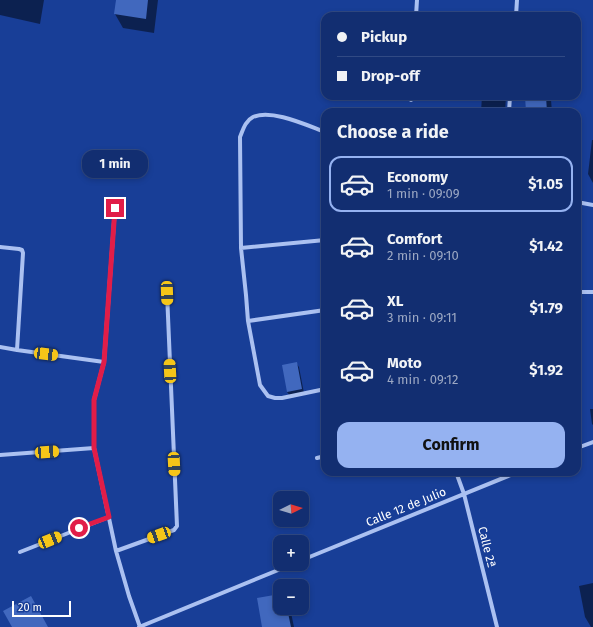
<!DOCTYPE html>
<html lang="en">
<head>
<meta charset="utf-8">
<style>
  body { margin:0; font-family:"Fira Sans",sans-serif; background:#1f3a79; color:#f1f3f6; height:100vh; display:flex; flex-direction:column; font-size:15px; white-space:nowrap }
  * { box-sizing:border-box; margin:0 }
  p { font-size:13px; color:#9ca8c3 }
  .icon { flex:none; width:22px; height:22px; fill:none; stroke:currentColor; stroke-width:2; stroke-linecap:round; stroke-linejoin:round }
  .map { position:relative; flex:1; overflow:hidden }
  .sheet { position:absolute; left:321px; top:108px; width:260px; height:368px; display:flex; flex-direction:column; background:#122e71; border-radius:12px; box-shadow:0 2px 6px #0003,0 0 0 1px #314a84 }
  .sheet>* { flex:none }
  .banner { position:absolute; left:321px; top:12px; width:260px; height:88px; border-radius:12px; box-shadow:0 2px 6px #0003,0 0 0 1px #314a84; display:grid; align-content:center; height:88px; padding:0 16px; background:#122e71 }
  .needle { width:26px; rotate:85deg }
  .fabs { position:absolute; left:273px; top:491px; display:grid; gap:8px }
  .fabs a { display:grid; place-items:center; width:36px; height:36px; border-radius:8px; background:#122e71; box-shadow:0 2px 6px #0003,0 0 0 1px #314a84; font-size:20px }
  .scale { position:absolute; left:12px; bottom:10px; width:59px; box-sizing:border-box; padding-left:4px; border:2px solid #fff; border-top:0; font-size:11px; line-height:14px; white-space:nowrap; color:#fff; -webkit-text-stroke:3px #183e97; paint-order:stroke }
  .end { position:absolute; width:18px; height:18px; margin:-9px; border:5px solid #e11d48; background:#fff; box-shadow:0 0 0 2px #fff }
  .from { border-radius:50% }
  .bubble { position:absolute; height:28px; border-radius:12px; background:#122e71; box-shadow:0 2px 6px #0003,0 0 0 1px #314a84; font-size:13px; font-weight:700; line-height:28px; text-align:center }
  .car { position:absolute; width:12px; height:24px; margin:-12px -6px; border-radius:5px; box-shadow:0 0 3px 1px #0007; background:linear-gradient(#f5c518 24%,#345 0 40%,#f5c518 0 76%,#345 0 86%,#f5c518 0) }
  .banner b { display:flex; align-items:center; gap:14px; height:38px; font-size:15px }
  .banner b+b { border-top:1px solid #314a84 }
  .banner i { width:10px; height:10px; background:#f1f3f6 }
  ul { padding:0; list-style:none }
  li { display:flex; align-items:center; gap:12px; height:56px; margin:0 8px 6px; padding:0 8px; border:2px solid transparent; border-radius:12px }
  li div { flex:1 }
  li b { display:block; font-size:15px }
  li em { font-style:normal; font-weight:700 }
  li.active { border-color:#95b2f1 }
  li>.icon { width:36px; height:36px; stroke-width:1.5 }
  h2 { padding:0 16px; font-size:18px; line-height:48px }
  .primary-button { display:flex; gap:8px; margin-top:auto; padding:8px 16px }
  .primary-button a { flex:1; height:46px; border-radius:12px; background:#95b2f1; color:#111; font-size:16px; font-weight:700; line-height:46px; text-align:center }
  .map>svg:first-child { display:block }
  .shadow { fill:#0007 }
  .building { fill:#4168be }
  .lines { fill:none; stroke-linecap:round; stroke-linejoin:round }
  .street { stroke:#abc1f1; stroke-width:4 }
  .route { stroke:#e11d48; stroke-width:5 }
  .labels { text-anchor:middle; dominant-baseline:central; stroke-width:3.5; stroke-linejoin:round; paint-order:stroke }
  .street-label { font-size:12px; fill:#fff; stroke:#183e97 }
</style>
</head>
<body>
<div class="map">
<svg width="593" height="627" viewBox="0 0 593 627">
  <rect width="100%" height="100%" fill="#183e97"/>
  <path class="shadow" d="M 0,0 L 44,0 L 40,24 L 0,15 Z
    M 117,0 L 158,0 L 154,33 L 123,28 L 115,14 Z
    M 482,96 L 506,96 L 505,112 L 481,112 Z
    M 526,96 L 548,96 L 551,100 L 552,112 L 527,112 Z
    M 592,140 L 593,140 L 593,183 L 588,174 Z
    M 296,363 L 299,367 L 304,393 L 290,396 L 287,392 Z
    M 590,409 L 593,409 L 593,425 L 592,424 Z
    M 593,583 L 593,627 L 591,627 L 585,617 L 579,586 Z
    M 280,595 L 280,608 L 290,608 L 294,627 L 263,627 Z"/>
  <path class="building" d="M 116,0 L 148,0 L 146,19 L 114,14 Z
    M 525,96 L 546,96 L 547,112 L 526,112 Z
    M 297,362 L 302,389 L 287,392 L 282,365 Z
    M 280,594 L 280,608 L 287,608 L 291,627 L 262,627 L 257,598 Z
    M 31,596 L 48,627 L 12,627 L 3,611 Z"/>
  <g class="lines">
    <path class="street" d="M 416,16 L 417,0
      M 516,16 L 517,0
      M 411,100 L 411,96
      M 509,112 L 510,96
      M 325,132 C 306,125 272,109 253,117 C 245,121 243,130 240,137 L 241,248 L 246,295 L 248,321 L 260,385 L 268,396 L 275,398 L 282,398 L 325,389
      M 577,202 L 593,205
      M 115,208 L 104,362 L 94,400 L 94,448 L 116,551 L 129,596 L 140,627
      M 0,247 L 19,249 L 22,250 L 23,253 L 17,350
      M 241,248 L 325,240
      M 577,292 L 593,292
      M 248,321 L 325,310
      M 0,347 L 17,350 L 104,362
      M 577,448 L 593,442
      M 0,455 L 94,448
      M 317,458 L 325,456
      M 456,472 L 464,494 L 497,627
      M 116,551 L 174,530 L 177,526 L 167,293
      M 20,552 L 109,517
      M 302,560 L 518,472
      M 139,627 L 293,564"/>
  </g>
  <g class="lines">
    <path class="route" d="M 79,528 L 109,517 L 94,448 L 94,400 L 104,362 L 115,208"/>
  </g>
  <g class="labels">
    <g class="street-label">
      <text transform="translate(406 507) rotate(-22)">Calle 12 de Julio</text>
      <text transform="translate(487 547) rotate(76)">Calle 2ª</text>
    </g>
  </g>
</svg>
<div class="fabs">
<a><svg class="needle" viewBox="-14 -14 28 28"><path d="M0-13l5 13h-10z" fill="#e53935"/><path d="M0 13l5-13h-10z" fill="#9ca8c3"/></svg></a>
<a>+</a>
<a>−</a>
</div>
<div class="scale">20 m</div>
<i class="end from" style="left:79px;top:528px"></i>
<i class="end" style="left:115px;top:208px"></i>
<div class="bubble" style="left:82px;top:150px;width:66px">1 min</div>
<i class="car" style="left:167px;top:293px;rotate:178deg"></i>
<i class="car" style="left:46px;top:354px;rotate:97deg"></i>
<i class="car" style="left:170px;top:371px;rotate:357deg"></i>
<i class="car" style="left:47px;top:452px;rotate:86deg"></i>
<i class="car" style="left:174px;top:464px;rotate:177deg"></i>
<i class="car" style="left:159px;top:535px;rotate:250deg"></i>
<i class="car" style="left:50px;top:540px;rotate:68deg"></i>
<div class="banner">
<b><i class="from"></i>Pickup</b>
<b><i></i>Drop-off</b>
</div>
<section class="sheet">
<h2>Choose a ride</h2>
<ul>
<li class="active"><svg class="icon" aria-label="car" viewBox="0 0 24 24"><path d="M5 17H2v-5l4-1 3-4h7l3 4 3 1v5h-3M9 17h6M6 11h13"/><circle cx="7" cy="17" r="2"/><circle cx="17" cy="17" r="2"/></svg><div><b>Economy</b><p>1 min · 09:09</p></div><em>$1.05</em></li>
<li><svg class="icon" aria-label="car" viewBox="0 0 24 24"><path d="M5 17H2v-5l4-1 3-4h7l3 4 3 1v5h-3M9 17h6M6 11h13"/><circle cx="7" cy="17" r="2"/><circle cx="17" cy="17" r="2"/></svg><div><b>Comfort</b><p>2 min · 09:10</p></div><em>$1.42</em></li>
<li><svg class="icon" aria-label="car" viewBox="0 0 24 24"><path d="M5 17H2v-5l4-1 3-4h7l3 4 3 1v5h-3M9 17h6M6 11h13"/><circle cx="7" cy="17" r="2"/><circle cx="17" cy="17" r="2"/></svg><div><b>XL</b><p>3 min · 09:11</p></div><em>$1.79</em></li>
<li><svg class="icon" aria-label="car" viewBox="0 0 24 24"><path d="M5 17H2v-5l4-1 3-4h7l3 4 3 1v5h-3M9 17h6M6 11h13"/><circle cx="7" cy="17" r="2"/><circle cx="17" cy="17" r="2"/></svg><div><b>Moto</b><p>4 min · 09:12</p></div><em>$1.92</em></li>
</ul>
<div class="primary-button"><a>Confirm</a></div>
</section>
</div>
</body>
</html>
